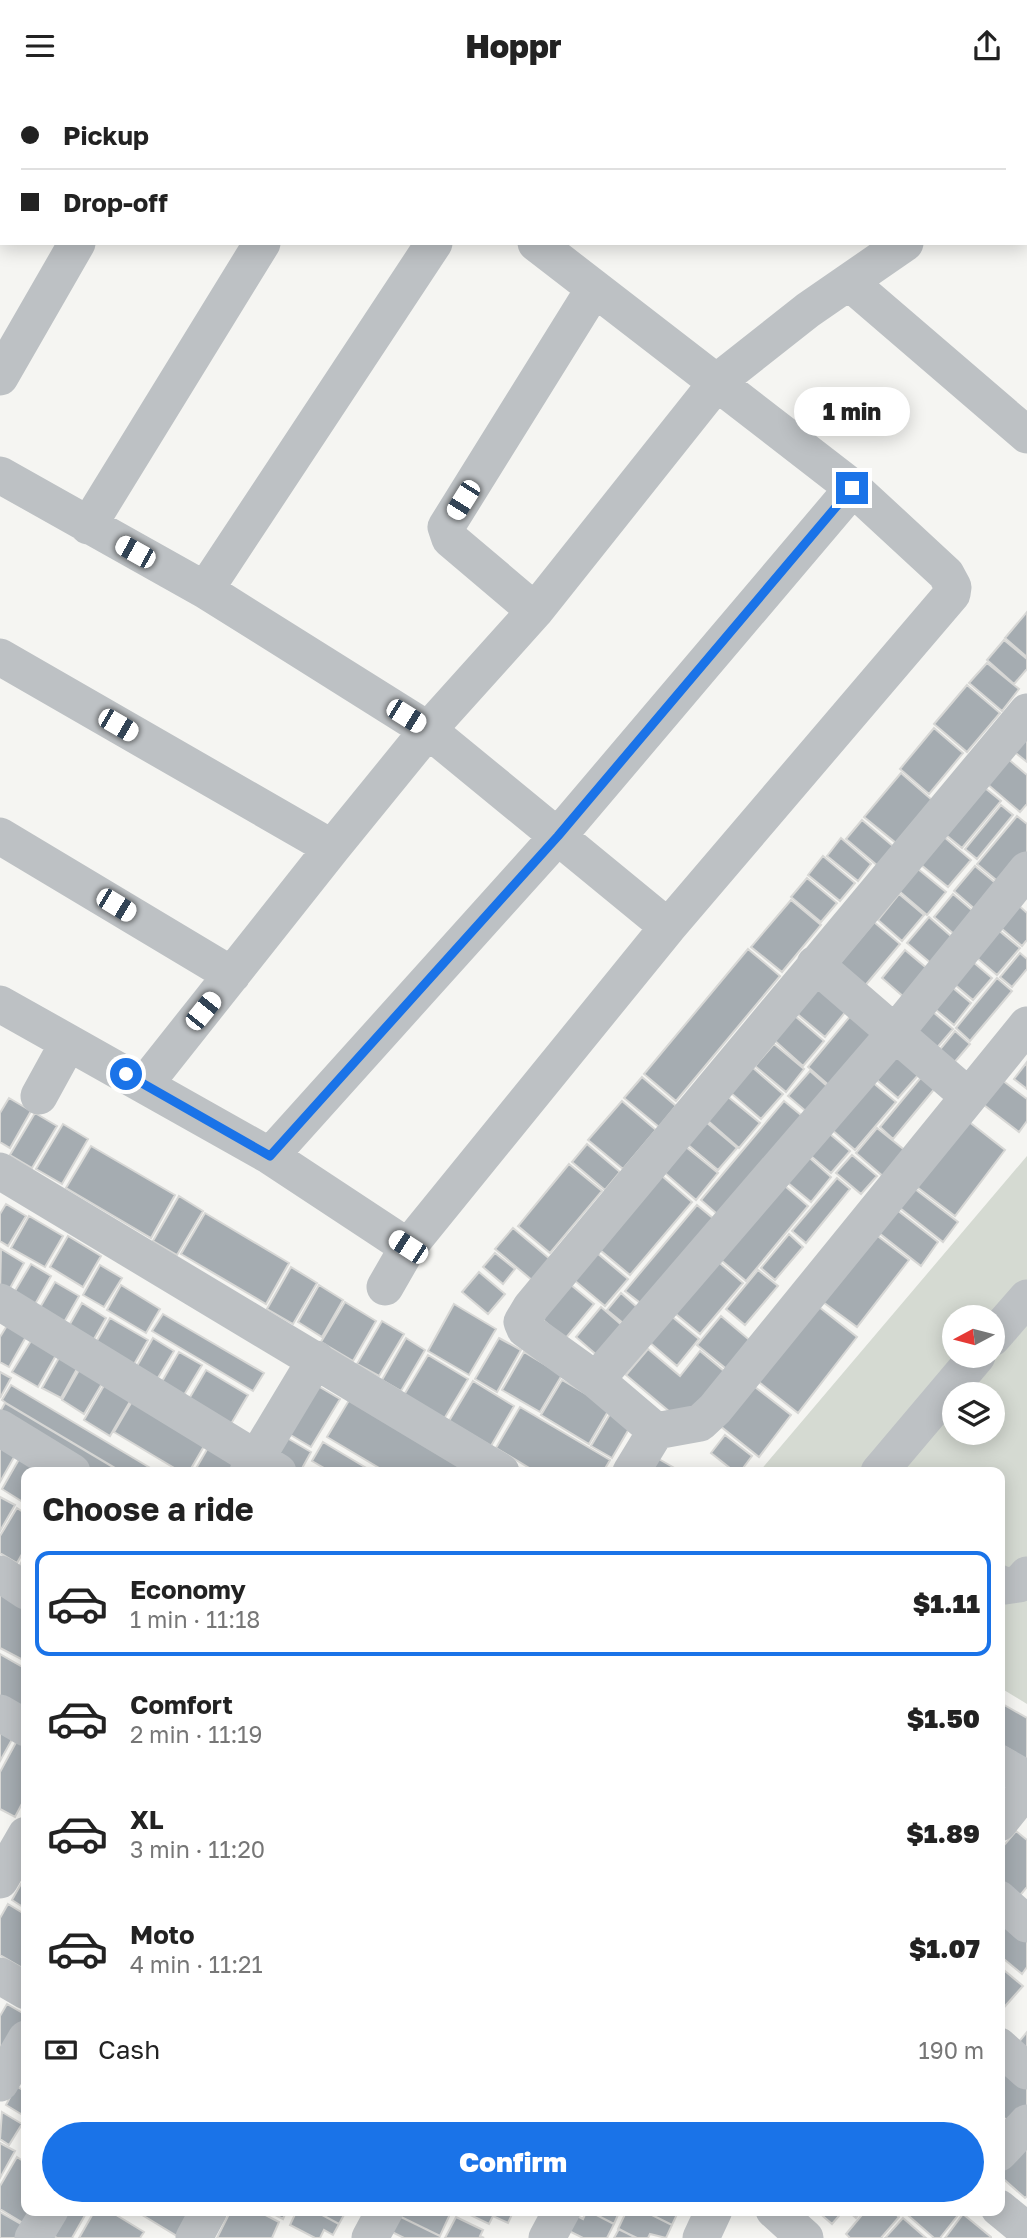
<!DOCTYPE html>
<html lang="en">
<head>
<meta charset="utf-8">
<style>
  body { margin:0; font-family:"Golos Text",sans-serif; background:#f6f6f6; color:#222; height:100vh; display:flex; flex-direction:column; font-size:26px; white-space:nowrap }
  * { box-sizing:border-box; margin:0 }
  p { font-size:23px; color:#767676 }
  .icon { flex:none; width:38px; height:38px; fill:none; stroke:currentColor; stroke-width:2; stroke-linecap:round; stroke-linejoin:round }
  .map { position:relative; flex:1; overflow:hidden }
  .drawer { position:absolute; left:21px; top:1376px; width:984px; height:749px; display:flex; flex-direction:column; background:#fff; border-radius:14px; box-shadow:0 4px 18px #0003 }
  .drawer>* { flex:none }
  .banner { position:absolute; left:0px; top:0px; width:1027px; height:154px; box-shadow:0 4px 18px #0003; display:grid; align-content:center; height:154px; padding:0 21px; background:#fff }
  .needle { width:46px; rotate:263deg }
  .controls { position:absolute; left:942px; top:1214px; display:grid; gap:14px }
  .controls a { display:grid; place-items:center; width:63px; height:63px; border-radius:50%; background:#fff; box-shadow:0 4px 18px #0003; font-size:35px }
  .end { position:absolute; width:32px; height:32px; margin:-16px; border:9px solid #1a73e8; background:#fff; box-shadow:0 0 0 4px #fff }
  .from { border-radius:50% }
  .bubble { position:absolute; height:49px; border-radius:24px; background:#fff; box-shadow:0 4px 18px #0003; font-size:23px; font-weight:800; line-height:49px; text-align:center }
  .car { position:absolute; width:21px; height:42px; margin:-21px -10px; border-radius:9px; box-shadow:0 0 5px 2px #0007; background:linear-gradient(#fff 24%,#345 0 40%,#fff 0 76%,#345 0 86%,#fff 0) }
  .banner b { display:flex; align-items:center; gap:24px; height:66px; font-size:26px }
  .banner b+b { border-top:2px solid #e0e0e0 }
  .banner i { width:18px; height:18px; background:#222 }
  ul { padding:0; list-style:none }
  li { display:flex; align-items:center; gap:21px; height:105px; margin:0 14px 10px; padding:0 7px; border:4px solid transparent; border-radius:14px }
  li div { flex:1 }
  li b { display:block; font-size:26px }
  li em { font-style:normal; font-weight:800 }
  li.on { border-color:#1a73e8 }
  li>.icon { width:63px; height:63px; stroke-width:1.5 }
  h2 { padding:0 21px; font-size:32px; line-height:84px }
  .pay { display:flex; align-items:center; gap:18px; height:77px; padding:0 21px; font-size:26px }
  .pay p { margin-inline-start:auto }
  .action { display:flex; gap:14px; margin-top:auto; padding:14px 21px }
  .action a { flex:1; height:80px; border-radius:42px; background:#1a73e8; color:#fff; font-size:28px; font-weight:800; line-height:80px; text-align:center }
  header { display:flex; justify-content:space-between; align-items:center; height:91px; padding:0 21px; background:#fff; font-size:32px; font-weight:800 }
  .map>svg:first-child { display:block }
  .grass { fill:#d5dad2; fill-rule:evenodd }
  .building { fill:#a5acb1; stroke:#d7d7d5; stroke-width:2 }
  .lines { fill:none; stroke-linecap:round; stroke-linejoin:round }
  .minor { stroke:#bdc1c4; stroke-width:37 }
  .route { stroke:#1a73e8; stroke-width:9 }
</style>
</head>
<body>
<header><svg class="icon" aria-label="menu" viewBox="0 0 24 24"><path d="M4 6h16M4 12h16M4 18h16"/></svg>Hoppr<svg class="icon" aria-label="share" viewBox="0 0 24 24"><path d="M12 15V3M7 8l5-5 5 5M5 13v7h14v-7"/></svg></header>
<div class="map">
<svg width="1027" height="2147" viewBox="0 0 1027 2147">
  <rect width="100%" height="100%" fill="#f5f5f2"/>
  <path class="grass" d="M 1027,1065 L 1027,1613 L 999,1596 L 999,1381 L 759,1381 ZM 954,1227 L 992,1227 L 992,1265 L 954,1265 ZM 954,1304 L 992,1304 L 992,1342 L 954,1342 Z"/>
  <path class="building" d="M 9,0 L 57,0 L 59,2 L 12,2 Z
    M 0,34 L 2,35 L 2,64 L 0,63 Z
    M 0,70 L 2,71 L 0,100 Z
    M 1027,521 L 1027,566 L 1005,547 Z
    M 1004,549 L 1027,568 L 1027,578 L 1014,593 L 987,569 Z
    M 987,572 L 1019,598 L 1002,620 L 969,592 Z
    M 967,594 L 1000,622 L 967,661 L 934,633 Z
    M 934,637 L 963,662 L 929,703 L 900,678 Z
    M 1027,642 L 1027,671 L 1012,659 Z
    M 1007,667 L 1027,684 L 1027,713 L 1020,721 L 986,692 Z
    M 901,682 L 932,709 L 896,752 L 864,726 Z
    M 985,697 L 1001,710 L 962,757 L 946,744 Z
    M 1001,714 L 1013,724 L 977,768 L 965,758 Z
    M 1017,725 L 1027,733 L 1027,774 L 1007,798 L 977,773 Z
    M 862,729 L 894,756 L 878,775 L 846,748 Z
    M 943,745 L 971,769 L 948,796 L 920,773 Z
    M 841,747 L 871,773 L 858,790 L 827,765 Z
    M 823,765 L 855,792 L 840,810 L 808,784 Z
    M 975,775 L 1005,800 L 984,826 L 954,800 Z
    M 918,778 L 946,801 L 927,824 L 899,800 Z
    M 807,787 L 837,812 L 821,831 L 791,806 Z
    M 899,803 L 924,824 L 902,850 L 878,829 Z
    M 953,803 L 981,827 L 962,850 L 934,826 Z
    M 791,809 L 821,834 L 782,881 L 751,856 Z
    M 1013,809 L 1027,822 L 1027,849 L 1022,855 L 994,831 Z
    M 929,826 L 960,853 L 939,879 L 907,852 Z
    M 874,831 L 900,853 L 858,903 L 832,881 Z
    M 991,833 L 1020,857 L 997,884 L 969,860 Z
    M 748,858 L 780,885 L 676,1010 L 644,983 Z
    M 905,859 L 936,885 L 913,914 L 882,887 Z
    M 1020,862 L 1027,868 L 1027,878 L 1012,896 L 1000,886 Z
    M 966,865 L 992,887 L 973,909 L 947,887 Z
    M 997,887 L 1012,900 L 970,950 L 956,937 Z
    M 947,892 L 971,912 L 954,934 L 929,913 Z
    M 817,894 L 847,919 L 825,946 L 795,921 Z
    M 926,915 L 953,938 L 929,966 L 902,943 Z
    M 852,923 L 877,943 L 832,997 L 808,976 Z
    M 795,925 L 824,950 L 803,975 L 774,949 Z
    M 955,940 L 970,953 L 947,980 L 933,967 Z
    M 774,953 L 804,978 L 786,1001 L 755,975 Z
    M 892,958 L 920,982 L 898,1007 L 871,984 Z
    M 1027,971 L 1027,998 L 1014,988 Z
    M 752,976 L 783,1003 L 761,1028 L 731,1002 Z
    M 810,980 L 836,1003 L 815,1028 L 788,1005 Z
    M 923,984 L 936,996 L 893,1048 L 880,1036 Z
    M 642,986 L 676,1015 L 659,1036 L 624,1007 Z
    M 1002,989 L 1027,1008 L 1027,1030 L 1019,1041 L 984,1014 Z
    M 871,990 L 896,1011 L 855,1059 L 831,1038 Z
    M 727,1005 L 760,1032 L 739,1057 L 707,1029 Z
    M 9,1007 L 31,1020 L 10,1057 L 0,1051 L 0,1022 Z
    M 622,1010 L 656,1039 L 623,1078 L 588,1049 Z
    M 784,1010 L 807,1029 L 724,1129 L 701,1109 Z
    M 35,1022 L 57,1035 L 32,1077 L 10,1064 Z
    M 968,1030 L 1005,1059 L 955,1125 L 917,1096 Z
    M 706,1031 L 737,1057 L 718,1079 L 687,1053 Z
    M 63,1033 L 88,1048 L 62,1093 L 36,1078 Z
    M 877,1037 L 907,1061 L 885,1087 L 856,1062 Z
    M 824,1038 L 850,1060 L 831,1082 L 805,1060 Z
    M 587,1053 L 620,1081 L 605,1099 L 572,1071 Z
    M 91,1055 L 175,1104 L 151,1147 L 66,1097 Z
    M 686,1056 L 718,1082 L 696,1109 L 665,1082 Z
    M 803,1061 L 831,1086 L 811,1111 L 782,1087 Z
    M 852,1064 L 877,1085 L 861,1103 L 836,1082 Z
    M 569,1073 L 602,1100 L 550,1162 L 518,1135 Z
    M 662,1085 L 692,1111 L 630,1184 L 600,1159 Z
    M 837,1087 L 850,1098 L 806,1152 L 792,1140 Z
    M 778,1089 L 808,1115 L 746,1190 L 715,1164 Z
    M 915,1098 L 958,1131 L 943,1151 L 900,1117 Z
    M 179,1105 L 203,1120 L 177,1164 L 153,1150 Z
    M 6,1113 L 26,1125 L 8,1155 L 0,1150 L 0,1123 Z
    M 697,1114 L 720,1133 L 648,1218 L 625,1200 Z
    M 897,1119 L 938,1151 L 921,1175 L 879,1142 Z
    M 205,1122 L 289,1172 L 266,1213 L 181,1163 Z
    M 29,1125 L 63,1145 L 45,1176 L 11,1157 Z
    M 513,1137 L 551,1169 L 533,1190 L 495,1158 Z
    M 789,1143 L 803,1156 L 775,1189 L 761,1177 Z
    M 875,1143 L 909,1169 L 857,1236 L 823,1211 Z
    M 68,1145 L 101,1165 L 83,1196 L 50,1176 Z
    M 1,1158 L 24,1172 L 5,1206 L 0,1203 Z
    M 495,1162 L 515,1178 L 503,1193 L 483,1176 Z
    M 597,1162 L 628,1188 L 605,1215 L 574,1189 Z
    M 714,1167 L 743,1192 L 700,1243 L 671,1219 Z
    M 31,1173 L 51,1185 L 30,1222 L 9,1210 Z
    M 100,1174 L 122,1187 L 104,1216 L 83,1204 Z
    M 291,1176 L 317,1192 L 293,1233 L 267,1218 Z
    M 758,1179 L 778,1195 L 745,1234 L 726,1218 Z
    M 479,1181 L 505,1203 L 488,1223 L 462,1201 Z
    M 55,1191 L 79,1205 L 59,1240 L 35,1225 Z
    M 121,1194 L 160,1218 L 146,1242 L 107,1219 Z
    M 319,1194 L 343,1209 L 322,1246 L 298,1231 Z
    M 571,1194 L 594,1213 L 565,1248 L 542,1228 Z
    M 621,1202 L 647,1225 L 634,1241 L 607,1219 Z
    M 345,1211 L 376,1230 L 353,1270 L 321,1251 Z
    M 82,1212 L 106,1227 L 90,1255 L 66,1240 Z
    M 814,1212 L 857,1246 L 798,1322 L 755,1288 Z
    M 454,1213 L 496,1238 L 469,1284 L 428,1260 Z
    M 601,1216 L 632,1243 L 607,1273 L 576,1246 Z
    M 163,1223 L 264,1282 L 253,1300 L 152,1240 Z
    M 670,1224 L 699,1248 L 677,1275 L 648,1250 Z
    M 721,1225 L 753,1252 L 729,1280 L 697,1254 Z
    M 110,1227 L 148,1249 L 129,1282 L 91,1260 Z
    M 382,1230 L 404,1243 L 379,1285 L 357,1273 Z
    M 8,1233 L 27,1244 L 9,1276 L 0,1271 L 0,1246 Z
    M 34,1245 L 59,1259 L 38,1296 L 12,1281 Z
    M 153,1247 L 174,1260 L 153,1295 L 133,1282 Z
    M 406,1247 L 425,1259 L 401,1300 L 382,1289 Z
    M 499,1247 L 521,1259 L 497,1301 L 475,1288 Z
    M 648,1258 L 680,1285 L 700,1260 L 725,1281 L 683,1332 L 626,1284 Z
    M 179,1261 L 202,1274 L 178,1314 L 156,1301 Z
    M 524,1261 L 562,1284 L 540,1321 L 502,1299 Z
    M 428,1264 L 468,1288 L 444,1328 L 404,1304 Z
    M 60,1265 L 78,1276 L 61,1307 L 42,1297 Z
    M 83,1272 L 106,1286 L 84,1323 L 62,1309 Z
    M 206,1279 L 248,1304 L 228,1338 L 186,1313 Z
    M 0,1281 L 11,1287 L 0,1307 Z
    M 109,1286 L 135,1302 L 110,1345 L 84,1329 Z
    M 562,1289 L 610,1317 L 589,1353 L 541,1324 Z
    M 473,1290 L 514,1315 L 491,1355 L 449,1330 Z
    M 751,1293 L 791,1324 L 759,1366 L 719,1334 Z
    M 11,1294 L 157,1381 L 122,1381 L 6,1312 L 2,1309 Z
    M 318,1295 L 340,1308 L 311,1356 L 289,1343 Z
    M 351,1306 L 466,1374 L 462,1381 L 386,1381 L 327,1346 Z
    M 134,1307 L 207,1350 L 189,1381 L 181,1381 L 114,1341 Z
    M 5,1312 L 121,1381 L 78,1381 L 0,1321 Z
    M 520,1316 L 610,1369 L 603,1381 L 536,1381 L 496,1357 Z
    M 613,1318 L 633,1331 L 612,1367 L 591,1355 Z
    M 0,1341 L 22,1352 L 0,1391 Z
    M 282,1344 L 311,1361 L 300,1381 L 293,1381 L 269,1366 Z
    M 725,1344 L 752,1365 L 740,1381 L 735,1381 L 711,1362 Z
    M 323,1351 L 373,1381 L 331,1381 L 312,1370 Z
    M 209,1355 L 237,1371 L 231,1381 L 194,1381 Z
    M 22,1363 L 52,1381 L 26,1381 L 26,1413 L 2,1398 Z
    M 657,1367 L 678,1379 L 678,1381 L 648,1381 Z
    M 0,1406 L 15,1414 L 0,1440 Z
    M 17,1417 L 26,1423 L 26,1456 L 17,1472 L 0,1462 L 0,1445 Z
    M 26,1463 L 26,1478 L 20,1474 Z
    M 0,1503 L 26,1512 L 26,1563 L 23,1569 L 0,1557 Z
    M 0,1563 L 26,1578 L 26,1626 L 0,1611 Z
    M 999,1611 L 1027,1627 L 1027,1669 L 999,1652 Z
    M 0,1637 L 14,1645 L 0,1670 Z
    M 19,1646 L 26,1650 L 26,1705 L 15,1726 L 0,1718 L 0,1681 Z
    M 1016,1740 L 1027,1749 L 1027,1796 L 1017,1808 L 999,1793 L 999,1760 Z
    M 26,1784 L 26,1818 L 12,1809 Z
    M 8,1813 L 26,1824 L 26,1879 L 0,1864 L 0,1827 Z
    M 1005,1827 L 1027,1846 L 1027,1876 L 1022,1883 L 999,1864 L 999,1833 Z
    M 999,1875 L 1023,1895 L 999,1922 Z
    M 7,1913 L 26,1924 L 26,1927 L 0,1973 L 0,1925 Z
    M 1027,1941 L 1027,1970 L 1013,1958 Z
    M 999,1966 L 1027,1990 L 1027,2015 L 1012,2033 L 999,2023 Z
    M 16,1995 L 26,2001 L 26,2026 L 6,2014 Z
    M 2,2021 L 22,2033 L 9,2054 L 0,2048 Z
    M 1027,2046 L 1027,2105 L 1025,2107 L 999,2084 L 999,2077 Z
    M 0,2052 L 15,2060 L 0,2087 Z
    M 17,2066 L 26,2072 L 26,2119 L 43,2119 L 33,2138 L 0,2118 L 0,2095 Z
    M 65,2119 L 88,2119 L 72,2147 L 57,2147 L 51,2144 Z
    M 95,2119 L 108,2119 L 144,2141 L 140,2147 L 79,2147 Z
    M 134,2119 L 191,2119 L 177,2145 Z
    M 231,2119 L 256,2119 L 279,2131 L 272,2147 L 217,2147 Z
    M 266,2119 L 287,2119 L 283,2128 Z
    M 297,2119 L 313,2119 L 339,2133 L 333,2144 L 324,2139 L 320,2147 L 315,2147 L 290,2134 Z
    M 314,2119 L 340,2119 L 345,2122 L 339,2133 Z
    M 400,2119 L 449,2119 L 451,2121 L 440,2145 L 397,2124 Z
    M 514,2119 L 508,2132 L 493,2125 L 489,2133 L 462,2120 Z
    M 587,2119 L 614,2133 L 607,2147 L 583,2147 L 561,2136 L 568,2120 L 583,2128 Z
    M 587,2119 L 620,2119 L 614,2133 Z
    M 627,2119 L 642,2119 L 672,2134 L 666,2147 L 650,2143 L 648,2147 L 637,2147 L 618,2138 Z
    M 642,2119 L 679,2119 L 672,2134 Z
    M 816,2119 L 844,2119 L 832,2133 Z
    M 847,2119 L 862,2119 L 856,2127 Z
    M 866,2119 L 891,2119 L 899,2126 L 881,2147 L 850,2147 L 846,2143 Z
    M 902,2119 L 962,2119 L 940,2147 L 934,2147 Z
    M 0,2121 L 28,2137 L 22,2147 L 0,2147 Z
    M 963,2123 L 991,2146 L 991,2147 L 945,2147 Z
    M 397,2124 L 440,2145 L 439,2147 L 404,2147 L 390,2140 Z
    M 456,2126 L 483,2139 L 480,2145 L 484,2147 L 445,2147 Z
    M 903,2127 L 926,2147 L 885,2147 Z
    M 619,2138 L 636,2147 L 614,2147 Z"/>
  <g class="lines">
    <path class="minor" d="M 268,0 L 272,2
      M 667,0 L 670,2
      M 909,0 L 911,2
      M 163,2 L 164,0
      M 600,2 L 602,0
      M 1026,70 L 1027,68
      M 1026,103 L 1027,104
      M 849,191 L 1027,344
      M 0,286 L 77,152
      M 0,384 L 205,499 L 428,639 L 668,836
      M 88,435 L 262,152
      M 205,499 L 434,152
      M 535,520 L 450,448 L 446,436 L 594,198
      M 0,566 L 332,757
      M 1027,621 L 531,1216 L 522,1231 L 525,1238 L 596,1289 L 656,1340 L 700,1332 L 715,1318 L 1027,934
      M 0,745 L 232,884
      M 815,873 L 968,1005
      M 0,913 L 270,1065 L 408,1156
      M 145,993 L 332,757 L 428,639 L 535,520 L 718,290 L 808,219 L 905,152
      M 39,1005 L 67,954
      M 270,1065 L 558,745 L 853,397
      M 0,1080 L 501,1381
      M 385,1196 L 408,1156 L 668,836 L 952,503 L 953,496 L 946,483 L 853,397 L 536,152
      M 0,1211 L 278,1381
      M 992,1247 L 1027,1207
      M 596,1289 L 894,943 L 1027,779
      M 0,1337 L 72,1381
      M 248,1381 L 316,1268
      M 631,1381 L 656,1340
      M 879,1381 L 977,1265
      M 0,1483 L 26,1500
      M 999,1492 L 1005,1495 L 1019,1493 L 1027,1484
      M 0,1622 L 26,1637
      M 999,1672 L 1027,1688
      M 999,1732 L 1027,1697
      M 0,1789 L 26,1744
      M 999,1808 L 1027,1833
      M 0,1885 L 26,1900
      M 999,1955 L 1027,1980
      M 0,1992 L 26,1948
      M 999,2062 L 1027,2032
      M 999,2117 L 1027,2140
      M 774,2119 L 805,2147
      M 33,2147 L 50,2119
      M 194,2147 L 209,2119
      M 370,2147 L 385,2119
      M 547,2147 L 562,2119
      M 701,2147 L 714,2119"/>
  </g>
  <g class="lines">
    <path class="route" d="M 126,983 L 270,1065 L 558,745 L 852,397"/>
  </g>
</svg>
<div class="controls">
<a><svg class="needle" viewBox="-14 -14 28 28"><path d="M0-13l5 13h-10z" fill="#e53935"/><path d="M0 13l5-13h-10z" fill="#767676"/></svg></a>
<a><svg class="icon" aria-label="layers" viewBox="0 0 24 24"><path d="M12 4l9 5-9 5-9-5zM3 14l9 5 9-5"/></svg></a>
</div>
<i class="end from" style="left:126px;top:983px"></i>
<i class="end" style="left:852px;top:397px"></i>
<div class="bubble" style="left:794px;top:296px;width:116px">1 min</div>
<i class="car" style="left:463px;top:409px;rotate:212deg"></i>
<i class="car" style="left:135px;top:461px;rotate:299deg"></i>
<i class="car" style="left:406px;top:625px;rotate:122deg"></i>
<i class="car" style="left:118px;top:634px;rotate:120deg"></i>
<i class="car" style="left:116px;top:814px;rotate:121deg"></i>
<i class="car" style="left:203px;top:920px;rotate:39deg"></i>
<i class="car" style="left:408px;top:1156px;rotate:303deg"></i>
<div class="banner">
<b><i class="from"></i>Pickup</b>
<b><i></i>Drop-off</b>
</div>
<section class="drawer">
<h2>Choose a ride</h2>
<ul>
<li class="on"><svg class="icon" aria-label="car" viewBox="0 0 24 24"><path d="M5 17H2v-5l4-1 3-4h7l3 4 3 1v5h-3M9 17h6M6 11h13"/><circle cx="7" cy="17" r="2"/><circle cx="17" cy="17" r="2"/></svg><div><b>Economy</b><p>1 min · 11:18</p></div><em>$1.11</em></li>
<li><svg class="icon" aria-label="car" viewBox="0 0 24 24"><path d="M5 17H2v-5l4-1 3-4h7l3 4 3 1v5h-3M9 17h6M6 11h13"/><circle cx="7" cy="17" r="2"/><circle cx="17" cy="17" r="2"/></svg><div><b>Comfort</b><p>2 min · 11:19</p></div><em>$1.50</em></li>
<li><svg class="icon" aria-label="car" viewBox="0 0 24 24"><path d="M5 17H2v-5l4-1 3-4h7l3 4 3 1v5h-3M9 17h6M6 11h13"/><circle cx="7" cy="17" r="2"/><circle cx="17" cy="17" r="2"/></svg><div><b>XL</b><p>3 min · 11:20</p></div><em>$1.89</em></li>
<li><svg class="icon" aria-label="car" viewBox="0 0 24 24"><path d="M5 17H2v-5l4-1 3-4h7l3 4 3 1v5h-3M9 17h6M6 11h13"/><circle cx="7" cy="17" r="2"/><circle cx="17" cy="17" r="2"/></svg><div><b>Moto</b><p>4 min · 11:21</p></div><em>$1.07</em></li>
</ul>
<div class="pay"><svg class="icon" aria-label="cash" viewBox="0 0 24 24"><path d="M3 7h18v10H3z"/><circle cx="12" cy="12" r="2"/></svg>Cash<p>190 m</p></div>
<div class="action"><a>Confirm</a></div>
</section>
</div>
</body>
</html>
